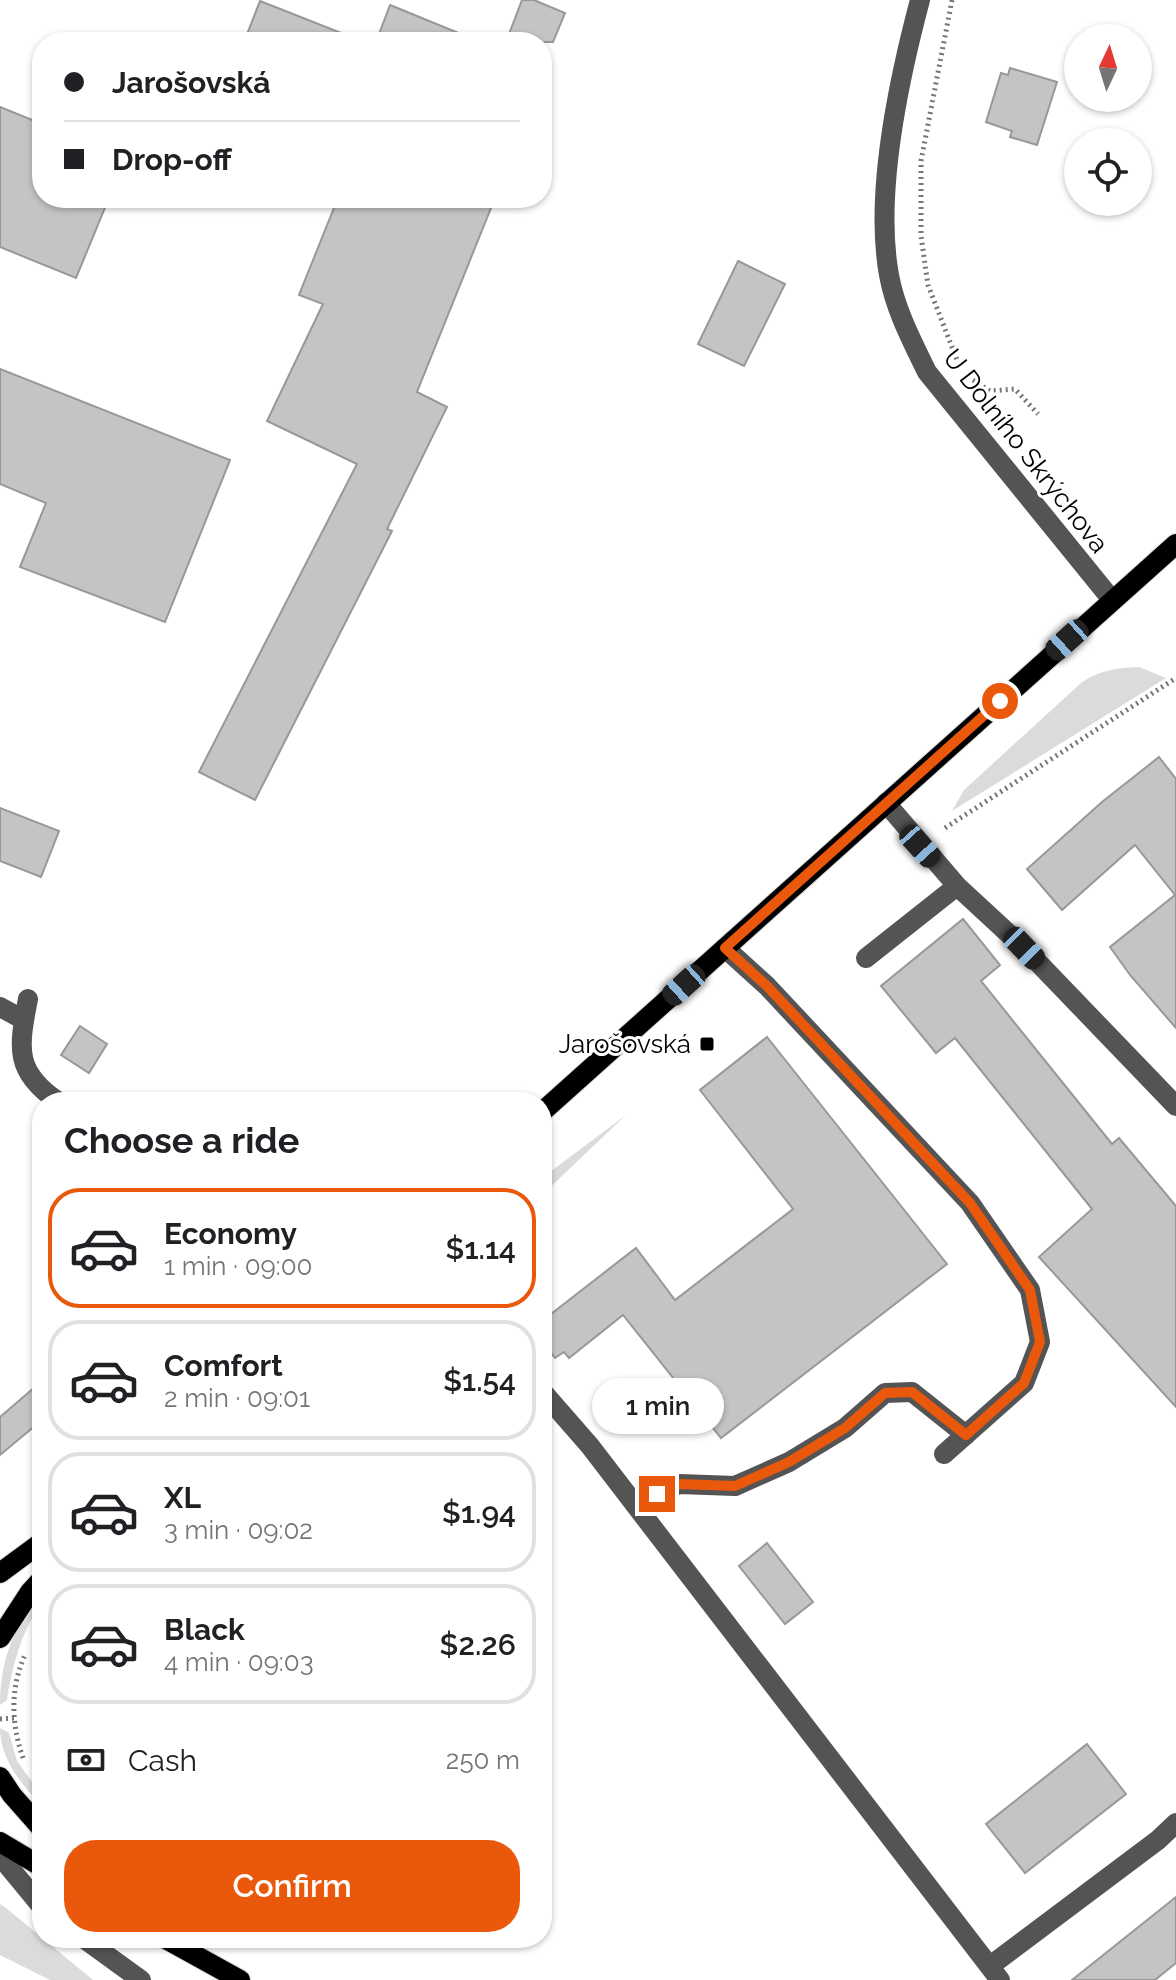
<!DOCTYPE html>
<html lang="en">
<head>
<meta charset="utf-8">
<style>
  body { margin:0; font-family:Raleway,sans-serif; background:#f2f2f2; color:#202124; height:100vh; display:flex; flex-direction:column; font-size:30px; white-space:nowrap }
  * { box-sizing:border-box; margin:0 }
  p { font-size:26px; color:#757577 }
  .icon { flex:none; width:44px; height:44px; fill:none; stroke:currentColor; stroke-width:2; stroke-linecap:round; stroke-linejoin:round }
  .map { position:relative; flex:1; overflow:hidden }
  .sheet { position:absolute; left:32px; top:1092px; width:520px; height:856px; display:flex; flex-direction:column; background:#fff; border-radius:32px; box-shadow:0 2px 6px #0004 }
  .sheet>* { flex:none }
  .top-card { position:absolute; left:32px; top:32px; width:520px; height:176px; border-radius:32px; box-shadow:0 2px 6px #0004; display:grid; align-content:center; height:176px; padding:0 32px; background:#fff }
  .needle { width:52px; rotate:4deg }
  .controls { position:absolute; left:1064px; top:24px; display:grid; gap:16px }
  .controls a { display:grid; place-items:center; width:88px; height:88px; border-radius:50%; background:#fff; box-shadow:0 2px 6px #0004; font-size:40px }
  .end { position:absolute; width:36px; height:36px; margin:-18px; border:10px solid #ea580c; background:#fff; box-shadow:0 0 0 4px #fff }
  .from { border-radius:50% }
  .bubble { position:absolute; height:56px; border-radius:28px; background:#fff; box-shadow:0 2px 6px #0004; font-size:26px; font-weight:600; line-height:56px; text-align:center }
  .car { position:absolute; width:24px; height:48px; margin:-24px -12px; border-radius:10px; box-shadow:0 0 6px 2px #0007; background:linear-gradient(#222 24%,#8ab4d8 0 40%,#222 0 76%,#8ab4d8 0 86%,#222 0) }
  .top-card b { display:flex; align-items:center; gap:28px; height:76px; font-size:30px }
  .top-card b+b { border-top:2px solid #e0e0e0 }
  .top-card i { width:20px; height:20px; background:#202124 }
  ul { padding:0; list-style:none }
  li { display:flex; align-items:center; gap:24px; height:120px; margin:0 16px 12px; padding:0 16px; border:4px solid #e0e0e0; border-radius:32px }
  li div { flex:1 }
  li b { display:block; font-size:30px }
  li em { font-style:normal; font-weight:600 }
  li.active { border-color:#ea580c }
  li>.icon { width:72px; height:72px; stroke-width:1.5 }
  h2 { padding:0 32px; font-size:36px; line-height:96px }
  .pay { display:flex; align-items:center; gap:20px; height:88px; padding:0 32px; font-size:30px }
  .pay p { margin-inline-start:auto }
  .action { display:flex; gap:16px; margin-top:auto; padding:16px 32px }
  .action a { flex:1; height:92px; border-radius:32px; background:#ea580c; color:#fff; font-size:32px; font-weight:600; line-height:92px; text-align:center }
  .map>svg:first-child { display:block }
  .green { fill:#dbdbdb }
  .building { fill:#c4c4c4; stroke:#989898; stroke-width:2 }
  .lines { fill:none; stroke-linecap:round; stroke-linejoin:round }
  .major-casing { stroke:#dbdbdb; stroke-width:22 }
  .path { stroke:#767676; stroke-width:5; stroke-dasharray:2 4; stroke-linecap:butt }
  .minor { stroke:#545454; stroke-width:20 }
  .major { stroke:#000; stroke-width:20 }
  .route { stroke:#ea580c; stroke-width:10 }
  .poi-dot { fill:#000; stroke:#fff; stroke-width:3 }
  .labels { text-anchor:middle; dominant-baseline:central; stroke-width:6; stroke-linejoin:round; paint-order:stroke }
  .street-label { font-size:26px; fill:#000; stroke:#fff }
  .poi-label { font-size:26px; fill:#000; stroke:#fff; text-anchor:end }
</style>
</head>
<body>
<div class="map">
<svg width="1176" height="1980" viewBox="0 0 1176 1980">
  <rect width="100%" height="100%" fill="#fff"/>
  <path class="green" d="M 1139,667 L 1166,678 L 952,811 L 964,790 L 1081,683 C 1100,670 1116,668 1139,667 Z
    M 626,1115 L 542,1195 L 542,1178 Z
    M 42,1599 C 42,1608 35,1612 31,1620 C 18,1645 11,1672 7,1700 L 0,1705 C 0,1667 11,1624 42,1599 Z
    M 0,1728 L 9,1733 L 17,1761 L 42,1796 L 42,1807 C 22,1784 0,1760 0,1728 Z
    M 0,1904 L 6,1908 L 93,1980 L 50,1980 L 0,1955 Z"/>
  <path class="building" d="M 522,0 L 534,0 L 565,13 L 553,42 L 506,42 Z
    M 260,1 L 359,40 L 358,42 L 244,42 Z
    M 390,5 L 478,41 L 478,42 L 376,42 Z
    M 1010,68 L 1057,82 L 1037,145 L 1010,137 L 1012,131 L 986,122 L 1001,73 L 1008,75 Z
    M 0,107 L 42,124 L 42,198 L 109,198 L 76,278 L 0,247 Z
    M 338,198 L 495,198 L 417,392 L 447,407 L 387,529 L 392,531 L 255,800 L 199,772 L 357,464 L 267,421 L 323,304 L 299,295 Z
    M 738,261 L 785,284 L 744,366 L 698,344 Z
    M 0,369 L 230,460 L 165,622 L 20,567 L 46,503 L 0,484 Z
    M 1159,757 L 1176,779 L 1176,1028 L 1130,975 L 1110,947 L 1175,895 L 1135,845 L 1062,910 L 1027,869 L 1102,802 Z
    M 0,808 L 59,831 L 41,877 L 0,861 Z
    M 963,919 L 1000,965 L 981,981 L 1112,1144 L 1119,1138 L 1176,1206 L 1176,1407 L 1039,1257 L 1092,1209 L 955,1038 L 936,1053 L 881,986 Z
    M 80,1026 L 107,1044 L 89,1073 L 61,1055 Z
    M 767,1037 L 947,1264 L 721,1438 L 623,1315 L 569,1358 L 564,1352 L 555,1358 L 542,1342 L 542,1321 L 636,1248 L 675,1300 L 793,1209 L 700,1090 Z
    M 42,1381 L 42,1420 L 0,1455 L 0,1417 Z
    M 767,1543 L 813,1602 L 785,1624 L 739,1566 Z
    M 1087,1744 L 1126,1794 L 1025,1873 L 986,1824 Z
    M 1176,1897 L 1176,1963 L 1155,1980 L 1072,1980 Z"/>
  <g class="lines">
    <g class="major-casing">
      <path id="major" d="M 542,1112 L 1176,544
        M 0,1573 L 42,1542
        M 0,1638 L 30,1592 L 42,1579
        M 0,1777 L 12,1795 L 42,1829
        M 0,1842 L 42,1867
        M 164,1938 L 240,1980"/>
    </g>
    <path class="path" d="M 952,0 L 921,161 L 921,236 L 928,285 L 957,360
      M 973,380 L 990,391 L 1015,389 L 1038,414
      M 945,828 L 1176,678
      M 0,1719 L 14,1718
      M 23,1758 C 11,1723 10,1688 25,1655"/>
    <path class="minor" d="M 920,0 C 899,79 874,193 889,275 C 895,309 912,341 927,372 L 1112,600
      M 886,803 L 957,886 L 1024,948 L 1176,1106
      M 725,948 L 767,986 L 970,1203 L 1030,1290 L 1040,1342 L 1024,1383 L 944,1454
      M 866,958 L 957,886
      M 28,999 C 19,1046 13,1072 59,1102
      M 0,1007 L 24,1020
      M 542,1391 L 590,1446 L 1000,1980
      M 635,1505 L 679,1484 L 735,1486 L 789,1462 L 845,1428 L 885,1393 L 912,1392 L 966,1435
      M 0,1856 L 42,1907
      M 83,1938 L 141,1980
      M 990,1966 L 1158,1840 L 1176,1823"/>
    <use href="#major" class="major"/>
  </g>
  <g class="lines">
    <path class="route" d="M 657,1494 L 679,1484 L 735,1486 L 789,1462 L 845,1428 L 885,1393 L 912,1392 L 966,1435 L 1024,1383 L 1040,1342 L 1030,1290 L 970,1203 L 767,986 L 725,948 L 1000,701"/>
  </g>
  <rect class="poi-dot" x="699" y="1036" width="16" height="16" rx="4"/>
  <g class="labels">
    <g class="street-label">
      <text transform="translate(1026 451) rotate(52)">U Dolního Skrýchova</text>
    </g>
    <g class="poi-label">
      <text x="691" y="1044">Jarošovská</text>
    </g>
  </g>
</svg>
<div class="controls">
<a><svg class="needle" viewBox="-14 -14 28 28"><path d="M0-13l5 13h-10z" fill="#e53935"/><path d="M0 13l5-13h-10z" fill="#757577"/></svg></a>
<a><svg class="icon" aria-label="locate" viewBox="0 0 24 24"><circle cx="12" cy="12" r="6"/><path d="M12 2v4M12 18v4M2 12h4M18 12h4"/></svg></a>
</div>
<i class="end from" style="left:1000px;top:701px"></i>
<i class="end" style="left:657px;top:1494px"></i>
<div class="bubble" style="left:592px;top:1378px;width:132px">1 min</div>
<i class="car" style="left:1067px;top:640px;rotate:228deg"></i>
<i class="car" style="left:920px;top:846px;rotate:138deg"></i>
<i class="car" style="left:1024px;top:948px;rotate:136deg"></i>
<i class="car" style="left:684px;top:985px;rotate:228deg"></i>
<div class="top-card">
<b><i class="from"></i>Jarošovská</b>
<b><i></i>Drop-off</b>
</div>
<section class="sheet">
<h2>Choose a ride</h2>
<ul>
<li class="active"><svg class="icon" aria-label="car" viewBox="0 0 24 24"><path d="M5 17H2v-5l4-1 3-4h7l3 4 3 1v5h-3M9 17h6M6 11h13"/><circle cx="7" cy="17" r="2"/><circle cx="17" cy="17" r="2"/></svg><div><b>Economy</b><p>1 min · 09:00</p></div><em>$1.14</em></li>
<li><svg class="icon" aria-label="car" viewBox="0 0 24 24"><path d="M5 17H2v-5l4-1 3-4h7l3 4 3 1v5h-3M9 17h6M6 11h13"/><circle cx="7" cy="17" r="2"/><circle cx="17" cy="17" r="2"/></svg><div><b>Comfort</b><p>2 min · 09:01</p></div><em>$1.54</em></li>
<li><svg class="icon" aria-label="car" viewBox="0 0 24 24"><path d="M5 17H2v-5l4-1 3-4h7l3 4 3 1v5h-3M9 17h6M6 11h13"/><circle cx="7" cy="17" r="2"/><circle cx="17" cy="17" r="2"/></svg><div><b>XL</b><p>3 min · 09:02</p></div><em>$1.94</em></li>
<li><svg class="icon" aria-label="car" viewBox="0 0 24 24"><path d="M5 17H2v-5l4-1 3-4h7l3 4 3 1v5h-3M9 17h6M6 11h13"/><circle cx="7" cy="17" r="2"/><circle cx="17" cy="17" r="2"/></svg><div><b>Black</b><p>4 min · 09:03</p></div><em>$2.26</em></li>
</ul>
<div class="pay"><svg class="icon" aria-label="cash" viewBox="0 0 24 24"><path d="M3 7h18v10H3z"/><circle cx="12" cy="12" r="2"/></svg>Cash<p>250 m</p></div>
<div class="action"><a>Confirm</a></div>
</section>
</div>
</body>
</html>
